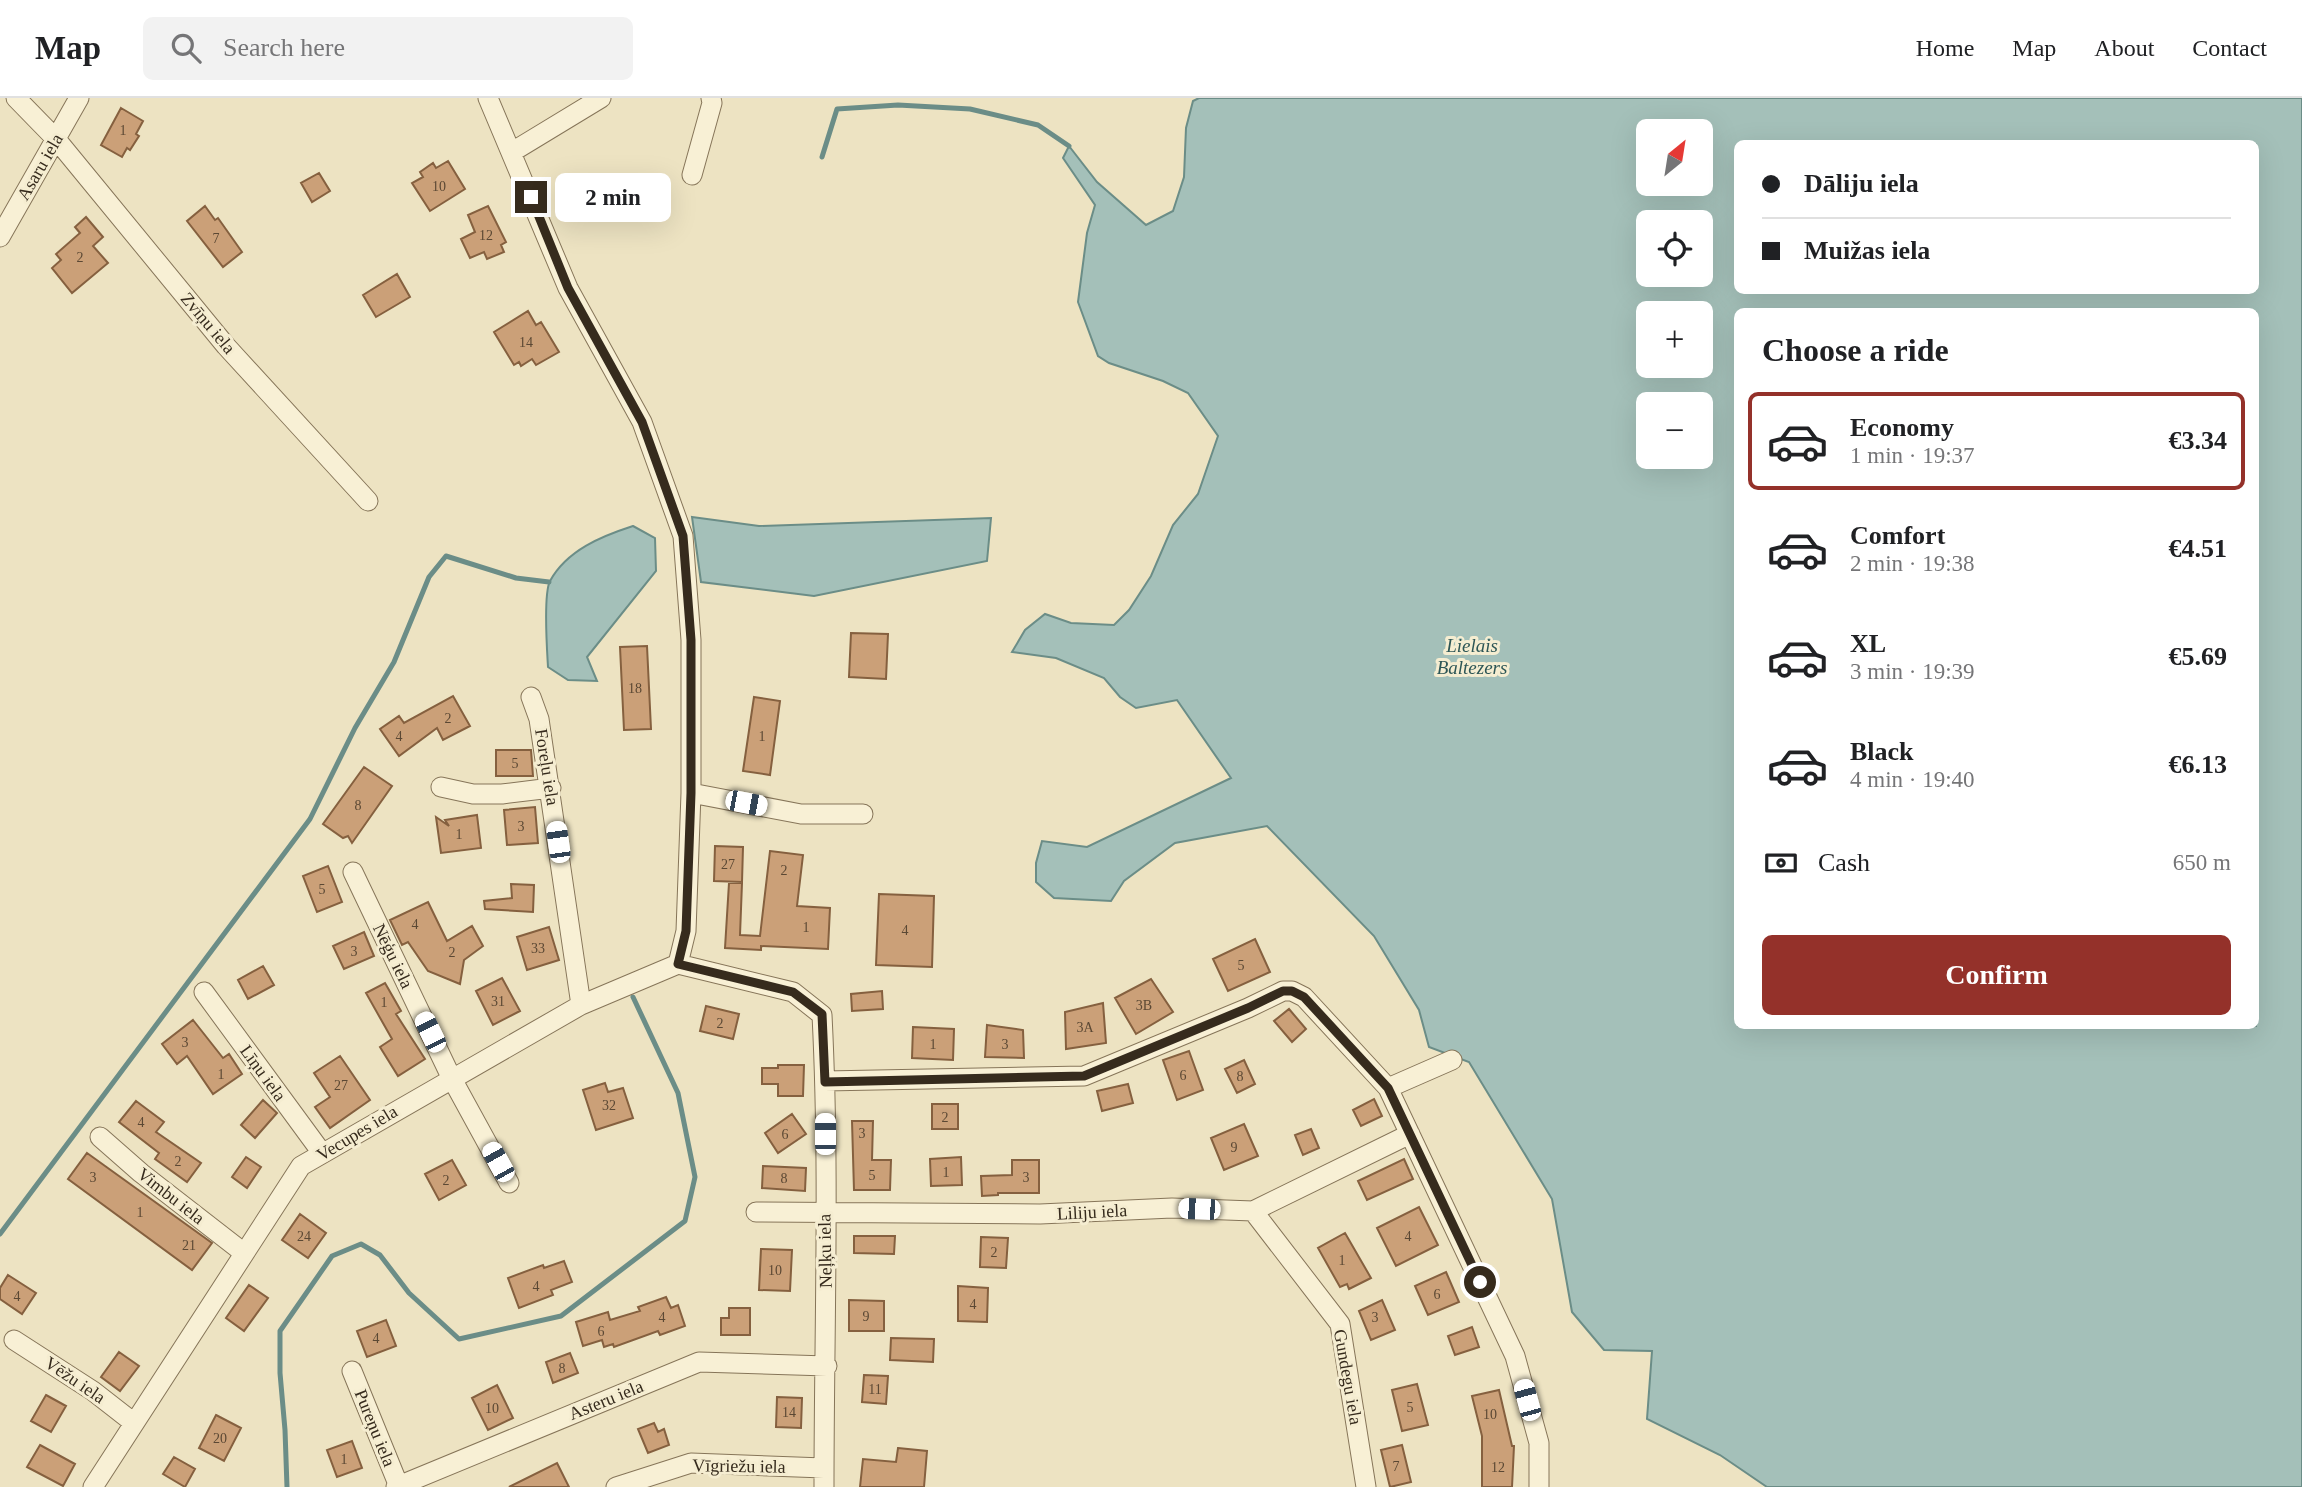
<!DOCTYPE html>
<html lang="en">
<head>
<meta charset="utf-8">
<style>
  body { margin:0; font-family:Georgia,serif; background:#f2f2f2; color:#202124; height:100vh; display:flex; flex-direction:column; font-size:26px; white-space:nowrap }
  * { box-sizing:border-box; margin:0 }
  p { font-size:23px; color:#757577 }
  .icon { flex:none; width:38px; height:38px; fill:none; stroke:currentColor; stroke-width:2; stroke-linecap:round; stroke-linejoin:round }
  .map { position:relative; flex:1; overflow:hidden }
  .drawer { position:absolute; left:1734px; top:210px; width:525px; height:721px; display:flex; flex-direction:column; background:#fff; border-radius:10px; box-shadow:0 7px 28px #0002 }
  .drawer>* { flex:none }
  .top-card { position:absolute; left:1734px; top:42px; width:525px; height:154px; border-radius:10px; box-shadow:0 7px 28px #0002; display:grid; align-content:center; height:154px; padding:0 28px; background:#fff }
  .needle { width:46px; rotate:30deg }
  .fabs { position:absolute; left:1636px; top:21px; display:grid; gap:14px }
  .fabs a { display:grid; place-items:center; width:77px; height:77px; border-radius:10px; background:#fff; box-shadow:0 7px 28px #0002; font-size:35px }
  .end { position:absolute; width:32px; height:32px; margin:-16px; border:9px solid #362b1d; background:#fff; box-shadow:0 0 0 4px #fff }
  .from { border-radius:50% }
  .bubble { position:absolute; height:49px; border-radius:10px; background:#fff; box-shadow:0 7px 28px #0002; font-size:23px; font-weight:700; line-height:49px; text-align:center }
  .car { position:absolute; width:21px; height:42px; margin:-21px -10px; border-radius:9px; box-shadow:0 0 5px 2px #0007; background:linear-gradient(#fff 24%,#345 0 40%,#fff 0 76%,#345 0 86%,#fff 0) }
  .top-card b { display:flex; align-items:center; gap:24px; height:66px; font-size:26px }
  .top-card b+b { border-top:2px solid #e0e0e0 }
  .top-card i { width:18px; height:18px; background:#202124 }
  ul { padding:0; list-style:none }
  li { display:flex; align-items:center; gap:21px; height:98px; margin:0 14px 10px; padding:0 14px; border:4px solid transparent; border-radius:10px }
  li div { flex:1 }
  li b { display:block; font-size:26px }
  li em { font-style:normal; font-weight:700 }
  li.on { border-color:#94312a }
  li>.icon { width:63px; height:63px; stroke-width:1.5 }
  h2 { padding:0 28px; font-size:32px; line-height:84px }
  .pay { display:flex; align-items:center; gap:18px; height:77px; padding:0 28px; font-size:26px }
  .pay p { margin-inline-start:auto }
  .action { display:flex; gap:14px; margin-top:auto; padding:14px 28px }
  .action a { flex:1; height:80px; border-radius:10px; background:#94312a; color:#fff; font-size:28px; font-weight:700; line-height:80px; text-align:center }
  header { display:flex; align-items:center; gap:42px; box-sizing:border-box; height:98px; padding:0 35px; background:#fff; border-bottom:2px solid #e0e0e0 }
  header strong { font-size:33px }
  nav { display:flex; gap:38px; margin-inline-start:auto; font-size:24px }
  .search { width:490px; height:63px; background:#f2f2f2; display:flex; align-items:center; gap:18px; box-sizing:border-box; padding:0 24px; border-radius:10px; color:#757577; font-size:26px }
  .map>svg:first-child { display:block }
  .water { fill:#a4c0b9; stroke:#6b8d87; stroke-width:2; fill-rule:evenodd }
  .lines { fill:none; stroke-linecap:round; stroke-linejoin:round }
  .stream { stroke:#6b8d87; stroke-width:5 }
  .building { fill:#cba078; stroke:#85603f; stroke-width:2 }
  .minor-casing { stroke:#867559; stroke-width:21 }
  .minor { stroke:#f8f0d5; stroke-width:19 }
  .route { stroke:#362b1d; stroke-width:9 }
  .labels { text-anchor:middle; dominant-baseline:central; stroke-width:6; stroke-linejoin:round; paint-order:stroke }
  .number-label { font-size:14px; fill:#5b4834 }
  .street-label { font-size:18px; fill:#362b1d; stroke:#f5edd1 }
  .water-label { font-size:19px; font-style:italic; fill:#2d5656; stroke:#f5edd1 }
</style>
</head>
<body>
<header>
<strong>Map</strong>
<div class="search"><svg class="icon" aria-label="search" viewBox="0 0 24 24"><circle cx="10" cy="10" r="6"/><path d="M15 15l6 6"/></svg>Search here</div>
<nav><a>Home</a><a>Map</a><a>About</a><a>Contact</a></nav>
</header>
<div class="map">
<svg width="2302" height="1389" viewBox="0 0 2302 1389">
  <rect width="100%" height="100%" fill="#ede3c2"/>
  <path class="water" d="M 1199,0 L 2302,0 L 2302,1389 L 1767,1389 L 1720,1357 L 1647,1321 L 1652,1253 L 1604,1252 L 1572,1214 L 1552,1101 L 1469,964 L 1429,949 L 1419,912 L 1374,838 L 1267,728 L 1175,745 L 1124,783 L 1111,803 L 1054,800 L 1036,784 L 1036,765 L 1042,743 L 1087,749 L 1231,680 L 1177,602 L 1136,610 L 1120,599 L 1104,580 L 1056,560 L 1012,554 L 1025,532 L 1045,516 L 1071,525 L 1114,527 L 1129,512 L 1151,478 L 1173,427 L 1198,396 L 1218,338 L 1188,295 L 1163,283 L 1109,265 L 1098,258 L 1078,204 L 1087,135 L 1095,107 L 1063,60 L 1069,48 L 1097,84 L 1146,127 L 1173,113 L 1184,79 L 1186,30 L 1193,3 ZM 1648,33 L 1701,33 L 1701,86 L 1648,86 ZM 1738,46 L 2256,46 L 2256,192 L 1738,192 ZM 1648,124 L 1701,124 L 1701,177 L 1648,177 ZM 1738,214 L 2256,214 L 2256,928 L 1738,928 ZM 1648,215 L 1701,215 L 1701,268 L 1648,268 ZM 1648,306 L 1701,306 L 1701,359 L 1648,359 Z
    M 692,419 L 759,428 L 991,420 L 987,463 L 814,498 L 701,484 Z
    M 633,428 L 655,440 L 656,473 L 587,559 L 597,583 L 568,582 L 548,569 C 547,551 543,497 550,483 C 567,452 602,438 633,428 Z"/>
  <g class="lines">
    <path class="stream" d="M 822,59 L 837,11 L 898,7 L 970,11 L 1038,27 L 1069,48
      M 0,1136 L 310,721 L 355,630 L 394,564 L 429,479 L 446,458 L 516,480 L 549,484
      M 287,1389 L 285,1332 L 280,1275 L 280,1233 L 332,1158 L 361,1146 L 380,1157 L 409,1195 L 459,1241 L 561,1218 L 685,1123 L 695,1079 L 678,995 L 633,899"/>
  </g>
  <path class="building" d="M 121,10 L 143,23 L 136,36 L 139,38 L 130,52 L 127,50 L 122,59 L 101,47 Z
    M 448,63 L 465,91 L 430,113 L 412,85 L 423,79 L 420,74 L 433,65 L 436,70 Z
    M 319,75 L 330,93 L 312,104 L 301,85 Z
    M 205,108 L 215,122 L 218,120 L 242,154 L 223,169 L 187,123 Z
    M 488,108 L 506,144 L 501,147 L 504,154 L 487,161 L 484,154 L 470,160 L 461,141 L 475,134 L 468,117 Z
    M 86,119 L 103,139 L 93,148 L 108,165 L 72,195 L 52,170 L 61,162 L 56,156 L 80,135 L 75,129 Z
    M 397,176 L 410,199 L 376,219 L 363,197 Z
    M 528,213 L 536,227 L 541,224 L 559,254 L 536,267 L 532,261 L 521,268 L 519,264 L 514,267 L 494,234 Z
    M 851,535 L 888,536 L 886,581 L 849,579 Z
    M 647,548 L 651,631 L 624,632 L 620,549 Z
    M 453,598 L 470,628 L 443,642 L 437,630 L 399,658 L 380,631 L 399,618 L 404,625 Z
    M 754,599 L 780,603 L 770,677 L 743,673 Z
    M 496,652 L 531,652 L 533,678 L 496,678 Z
    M 364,669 L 392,688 L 352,745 L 348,738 L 343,740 L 323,726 Z
    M 535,709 L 538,745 L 507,747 L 504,712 Z
    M 477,717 L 481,750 L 441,755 L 436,719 L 449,728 L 445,722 Z
    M 715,748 L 743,749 L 742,784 L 714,783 Z
    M 770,753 L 803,757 L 797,808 L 830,810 L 828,851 L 761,848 L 761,852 L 725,850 L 729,785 L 742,785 L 740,837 L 760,838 Z
    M 328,768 L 342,804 L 317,814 L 303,778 Z
    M 511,786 L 534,787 L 533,814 L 485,811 L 484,803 L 512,800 Z
    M 879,796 L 934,798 L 932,869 L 876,867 Z
    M 428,804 L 447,843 L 472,828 L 483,848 L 464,862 L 460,886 L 428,873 L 408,844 L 402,847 L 390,822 Z
    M 549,829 L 559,862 L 527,872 L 517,839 Z
    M 364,834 L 374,858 L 344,871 L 333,848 Z
    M 1255,841 L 1270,874 L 1228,893 L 1213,861 Z
    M 263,868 L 274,887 L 248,901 L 238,882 Z
    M 502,880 L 520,913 L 493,927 L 476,893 Z
    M 1151,881 L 1173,914 L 1136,936 L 1115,900 Z
    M 385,885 L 401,913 L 396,916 L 425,961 L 398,978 L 380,949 L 392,941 L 366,895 Z
    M 882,893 L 883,911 L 852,913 L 851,896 Z
    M 1103,905 L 1106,945 L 1066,951 L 1065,914 Z
    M 706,908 L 739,916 L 733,941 L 700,933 Z
    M 1289,911 L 1306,931 L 1292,944 L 1274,923 Z
    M 193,922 L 223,960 L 229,956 L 242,976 L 213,996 L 187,958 L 177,966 L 162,946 Z
    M 987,927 L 1023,932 L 1024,960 L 985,959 Z
    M 913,929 L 954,931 L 953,962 L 912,960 Z
    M 1189,953 L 1203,992 L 1177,1002 L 1163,962 Z
    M 340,958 L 370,1002 L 330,1030 L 315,1009 L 330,999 L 314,975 Z
    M 1244,962 L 1255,986 L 1237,995 L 1225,971 Z
    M 778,967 L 804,967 L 803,998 L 778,998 L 778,986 L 762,986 L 762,970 L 778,970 Z
    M 605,985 L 608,994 L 623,990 L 633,1020 L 596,1032 L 583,992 Z
    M 1128,986 L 1133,1005 L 1102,1013 L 1097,993 Z
    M 1374,1001 L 1382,1018 L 1361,1028 L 1353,1012 Z
    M 263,1002 L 277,1015 L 255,1040 L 241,1027 Z
    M 136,1003 L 164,1024 L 156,1034 L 201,1065 L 187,1084 L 155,1061 L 159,1055 L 119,1024 Z
    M 932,1006 L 958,1006 L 958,1031 L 932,1031 Z
    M 792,1016 L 806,1036 L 778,1055 L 765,1035 Z
    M 852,1023 L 873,1023 L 872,1062 L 891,1062 L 890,1092 L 854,1092 Z
    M 1244,1026 L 1258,1058 L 1224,1072 L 1211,1040 Z
    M 1311,1031 L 1319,1050 L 1303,1057 L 1295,1037 Z
    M 87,1055 L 212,1145 L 192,1172 L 68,1081 Z
    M 246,1059 L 261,1069 L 247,1090 L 232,1079 Z
    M 961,1059 L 962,1087 L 931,1088 L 930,1061 Z
    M 1404,1061 L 1413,1081 L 1367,1102 L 1358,1083 Z
    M 452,1062 L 466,1087 L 439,1102 L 425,1076 Z
    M 1012,1062 L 1039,1062 L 1039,1095 L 998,1095 L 998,1097 L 982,1098 L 981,1078 L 1012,1077 Z
    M 763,1068 L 806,1070 L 805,1093 L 762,1090 Z
    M 1419,1109 L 1438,1147 L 1396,1168 L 1377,1130 Z
    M 300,1116 L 326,1135 L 308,1160 L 282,1142 Z
    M 1345,1135 L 1371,1180 L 1349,1191 L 1347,1186 L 1340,1189 L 1318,1150 Z
    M 854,1138 L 895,1138 L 894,1156 L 854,1155 Z
    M 981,1139 L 1008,1140 L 1006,1170 L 980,1169 Z
    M 761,1151 L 792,1152 L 790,1193 L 759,1192 Z
    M 564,1163 L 572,1184 L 551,1192 L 553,1197 L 519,1210 L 508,1180 L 543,1167 L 544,1170 Z
    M 1446,1174 L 1459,1204 L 1428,1217 L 1415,1188 Z
    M 8,1177 L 36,1195 L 22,1216 L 0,1201 L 0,1190 Z
    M 249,1187 L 268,1200 L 244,1233 L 226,1220 Z
    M 958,1188 L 988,1190 L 987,1224 L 958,1223 Z
    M 666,1199 L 671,1210 L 678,1207 L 685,1228 L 660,1237 L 658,1233 L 614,1249 L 613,1246 L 604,1249 L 602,1242 L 583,1248 L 576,1224 L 608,1214 L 610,1222 L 640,1213 L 638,1209 Z
    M 849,1202 L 884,1203 L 884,1233 L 849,1233 Z
    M 1382,1202 L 1395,1232 L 1371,1242 L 1359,1213 Z
    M 729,1210 L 750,1210 L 750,1237 L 721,1237 L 721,1220 L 729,1220 Z
    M 386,1222 L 396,1248 L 367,1259 L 357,1233 Z
    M 1472,1229 L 1479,1249 L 1455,1257 L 1448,1238 Z
    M 891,1240 L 934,1241 L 933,1264 L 890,1262 Z
    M 119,1254 L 139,1268 L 120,1293 L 101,1279 Z
    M 570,1255 L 578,1275 L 553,1285 L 546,1264 Z
    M 864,1277 L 888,1278 L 886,1306 L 862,1304 Z
    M 1417,1286 L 1428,1327 L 1402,1333 L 1392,1292 Z
    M 497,1287 L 513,1320 L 488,1332 L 472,1300 Z
    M 1499,1292 L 1512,1348 L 1514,1348 L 1512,1389 L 1482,1389 L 1482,1338 L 1472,1298 Z
    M 46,1297 L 66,1308 L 51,1334 L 31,1323 Z
    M 777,1299 L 802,1300 L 801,1330 L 776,1329 Z
    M 216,1317 L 241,1330 L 224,1363 L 199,1350 Z
    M 654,1325 L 658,1334 L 664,1331 L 669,1347 L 648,1355 L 638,1331 Z
    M 352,1343 L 362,1370 L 337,1379 L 327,1352 Z
    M 40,1347 L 75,1366 L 63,1388 L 27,1369 Z
    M 1402,1347 L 1411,1384 L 1390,1389 L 1381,1352 Z
    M 898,1350 L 927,1353 L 924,1389 L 860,1389 L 863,1361 L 896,1364 Z
    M 174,1359 L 195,1371 L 185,1389 L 163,1376 Z
    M 557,1365 L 569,1389 L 509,1389 Z"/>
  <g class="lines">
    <g class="minor-casing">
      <path id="minor" d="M 16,0 L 56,41 L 226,248 L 368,403
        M 488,0 L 568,190 L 642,324 L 683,438 L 691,542 L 691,695 L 686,833 L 678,866
        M 512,54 L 601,0
        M 692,77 L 712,5 L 711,0
        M 0,139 L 79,0
        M 531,599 L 539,621 L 581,907
        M 441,689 L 473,696 L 502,696 L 551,690
        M 691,695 L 801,716 L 863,716
        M 353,774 L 451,979 L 509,1085
        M 678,866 L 793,894 L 822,917 C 830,1074 824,1232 824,1389
        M 204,894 L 322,1055
        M 825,983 L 1084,978 L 1248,910 L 1283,893 L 1292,893 L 1304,899 L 1388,990 L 1515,1258 L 1539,1345 L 1539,1389
        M 1388,990 L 1452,962
        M 100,1039 L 141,1075 L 244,1155
        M 1253,1113 L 1340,1226 L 1366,1389
        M 756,1114 L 1040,1116 L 1172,1110 L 1253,1113 L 1410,1036
        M 14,1242 L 93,1293 L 134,1325
        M 352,1273 L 398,1386
        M 93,1389 L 301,1068 L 581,907 L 678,866
        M 396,1389 L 699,1264 L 827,1268
        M 616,1389 L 691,1365 L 824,1370"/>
    </g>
    <use href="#minor" class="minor"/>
  </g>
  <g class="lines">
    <path class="route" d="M 531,99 L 568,190 L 642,324 L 683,438 L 691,542 L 691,695 L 686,833 L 678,866 L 793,894 L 822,916 L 825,984 L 1084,978 L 1248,910 L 1283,893 L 1292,893 L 1304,899 L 1388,990 L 1480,1184"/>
  </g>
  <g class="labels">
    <g class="number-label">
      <text x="123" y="32">1</text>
      <text x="439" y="88">10</text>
      <text x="486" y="137">12</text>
      <text x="216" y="140">7</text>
      <text x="80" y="159">2</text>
      <text x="526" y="244">14</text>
      <text x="635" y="590">18</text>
      <text x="448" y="620">2</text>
      <text x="399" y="638">4</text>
      <text x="762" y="638">1</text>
      <text x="515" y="665">5</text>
      <text x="358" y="707">8</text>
      <text x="521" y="728">3</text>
      <text x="459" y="736">1</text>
      <text x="728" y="766">27</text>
      <text x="784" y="772">2</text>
      <text x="322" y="791">5</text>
      <text x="415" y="826">4</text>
      <text x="806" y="829">1</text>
      <text x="905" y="832">4</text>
      <text x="538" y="850">33</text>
      <text x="354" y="853">3</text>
      <text x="452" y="854">2</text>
      <text x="1241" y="867">5</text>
      <text x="498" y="903">31</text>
      <text x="384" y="904">1</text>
      <text x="1144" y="907">3B</text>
      <text x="720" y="925">2</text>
      <text x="1085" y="929">3A</text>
      <text x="185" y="944">3</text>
      <text x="933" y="946">1</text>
      <text x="1005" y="946">3</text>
      <text x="221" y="976">1</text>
      <text x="1183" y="977">6</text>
      <text x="1240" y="978">8</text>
      <text x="341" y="987">27</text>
      <text x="609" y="1007">32</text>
      <text x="945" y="1019">2</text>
      <text x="141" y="1024">4</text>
      <text x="862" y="1035">3</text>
      <text x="785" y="1036">6</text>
      <text x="1234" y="1049">9</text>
      <text x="178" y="1063">2</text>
      <text x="946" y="1074">1</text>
      <text x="872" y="1077">5</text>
      <text x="93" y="1079">3</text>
      <text x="1026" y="1079">3</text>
      <text x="784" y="1080">8</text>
      <text x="446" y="1082">2</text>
      <text x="140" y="1114">1</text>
      <text x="304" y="1138">24</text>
      <text x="1408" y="1138">4</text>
      <text x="189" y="1147">21</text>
      <text x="994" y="1154">2</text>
      <text x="1342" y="1162">1</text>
      <text x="775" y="1172">10</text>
      <text x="536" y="1188">4</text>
      <text x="1437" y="1196">6</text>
      <text x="17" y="1198">4</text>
      <text x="973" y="1206">4</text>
      <text x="866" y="1218">9</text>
      <text x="662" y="1219">4</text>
      <text x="1375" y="1219">3</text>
      <text x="601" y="1233">6</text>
      <text x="376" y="1240">4</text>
      <text x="562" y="1270">8</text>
      <text x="875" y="1291">11</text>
      <text x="1410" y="1309">5</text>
      <text x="492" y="1310">10</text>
      <text x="789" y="1314">14</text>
      <text x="1490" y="1316">10</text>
      <text x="220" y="1340">20</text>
      <text x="344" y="1361">1</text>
      <text x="1396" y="1368">7</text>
      <text x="1498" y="1369">12</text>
    </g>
    <g class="street-label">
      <text transform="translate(40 69) rotate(-60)">Asaru iela</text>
      <text transform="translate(208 225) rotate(50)">Zvīņu iela</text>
      <text transform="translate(547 669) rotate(81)">Foreļu iela</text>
      <text transform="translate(393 858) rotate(64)">Nēģu iela</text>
      <text transform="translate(263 975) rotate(54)">Līņu iela</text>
      <text transform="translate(357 1035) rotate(-31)">Vecupes iela</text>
      <text transform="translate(171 1098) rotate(38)">Vimbu iela</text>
      <text transform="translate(1092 1114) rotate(-3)">Liliju iela</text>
      <text transform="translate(825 1153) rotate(-91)">Neļķu iela</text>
      <text transform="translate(1348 1279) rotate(80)">Gundegu iela</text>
      <text transform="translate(75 1282) rotate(34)">Vēžu iela</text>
      <text transform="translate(606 1302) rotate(-22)">Asteru iela</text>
      <text transform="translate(375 1330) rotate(68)">Pureņu iela</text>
      <text transform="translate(739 1368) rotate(1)">Vīgriežu iela</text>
    </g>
    <g class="water-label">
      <text x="1472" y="547">Lielais<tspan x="1472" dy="22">Baltezers</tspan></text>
    </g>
  </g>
</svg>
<div class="fabs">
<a><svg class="needle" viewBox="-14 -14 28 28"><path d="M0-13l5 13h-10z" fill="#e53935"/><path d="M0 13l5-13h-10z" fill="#757577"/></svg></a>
<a><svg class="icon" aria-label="locate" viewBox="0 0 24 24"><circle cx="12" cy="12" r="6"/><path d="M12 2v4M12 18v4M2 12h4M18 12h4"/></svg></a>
<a>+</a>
<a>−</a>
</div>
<i class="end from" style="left:1480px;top:1184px"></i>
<i class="end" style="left:531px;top:99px"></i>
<div class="bubble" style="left:555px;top:75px;width:116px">2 min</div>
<i class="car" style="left:746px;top:705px;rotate:101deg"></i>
<i class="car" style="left:558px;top:744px;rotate:352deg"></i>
<i class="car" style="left:430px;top:934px;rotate:334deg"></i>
<i class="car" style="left:825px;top:1036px;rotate:0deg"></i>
<i class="car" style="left:498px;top:1064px;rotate:331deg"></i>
<i class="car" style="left:1199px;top:1111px;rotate:272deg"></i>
<i class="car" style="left:1527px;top:1302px;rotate:345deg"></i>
<div class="top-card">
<b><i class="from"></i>Dāliju iela</b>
<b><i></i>Muižas iela</b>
</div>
<section class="drawer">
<h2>Choose a ride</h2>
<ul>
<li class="on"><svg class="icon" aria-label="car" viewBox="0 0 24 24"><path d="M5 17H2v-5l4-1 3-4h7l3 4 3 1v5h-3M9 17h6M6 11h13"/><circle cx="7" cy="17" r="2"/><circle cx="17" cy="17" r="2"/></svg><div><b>Economy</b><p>1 min · 19:37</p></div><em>€3.34</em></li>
<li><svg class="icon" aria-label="car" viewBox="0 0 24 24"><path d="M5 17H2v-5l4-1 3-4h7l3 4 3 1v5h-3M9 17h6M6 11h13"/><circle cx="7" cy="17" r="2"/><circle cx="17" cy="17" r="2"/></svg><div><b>Comfort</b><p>2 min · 19:38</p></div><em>€4.51</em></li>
<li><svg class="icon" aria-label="car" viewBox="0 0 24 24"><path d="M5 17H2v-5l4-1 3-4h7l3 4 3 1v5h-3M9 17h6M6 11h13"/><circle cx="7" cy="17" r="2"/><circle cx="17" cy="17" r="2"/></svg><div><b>XL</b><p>3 min · 19:39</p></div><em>€5.69</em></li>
<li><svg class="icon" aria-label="car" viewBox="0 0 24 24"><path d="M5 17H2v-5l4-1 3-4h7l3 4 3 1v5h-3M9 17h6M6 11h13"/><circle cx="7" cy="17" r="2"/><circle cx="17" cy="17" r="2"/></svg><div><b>Black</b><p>4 min · 19:40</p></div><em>€6.13</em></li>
</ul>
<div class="pay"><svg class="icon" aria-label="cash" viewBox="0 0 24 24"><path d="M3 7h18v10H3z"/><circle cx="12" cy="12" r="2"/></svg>Cash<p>650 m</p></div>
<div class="action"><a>Confirm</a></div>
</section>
</div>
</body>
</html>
